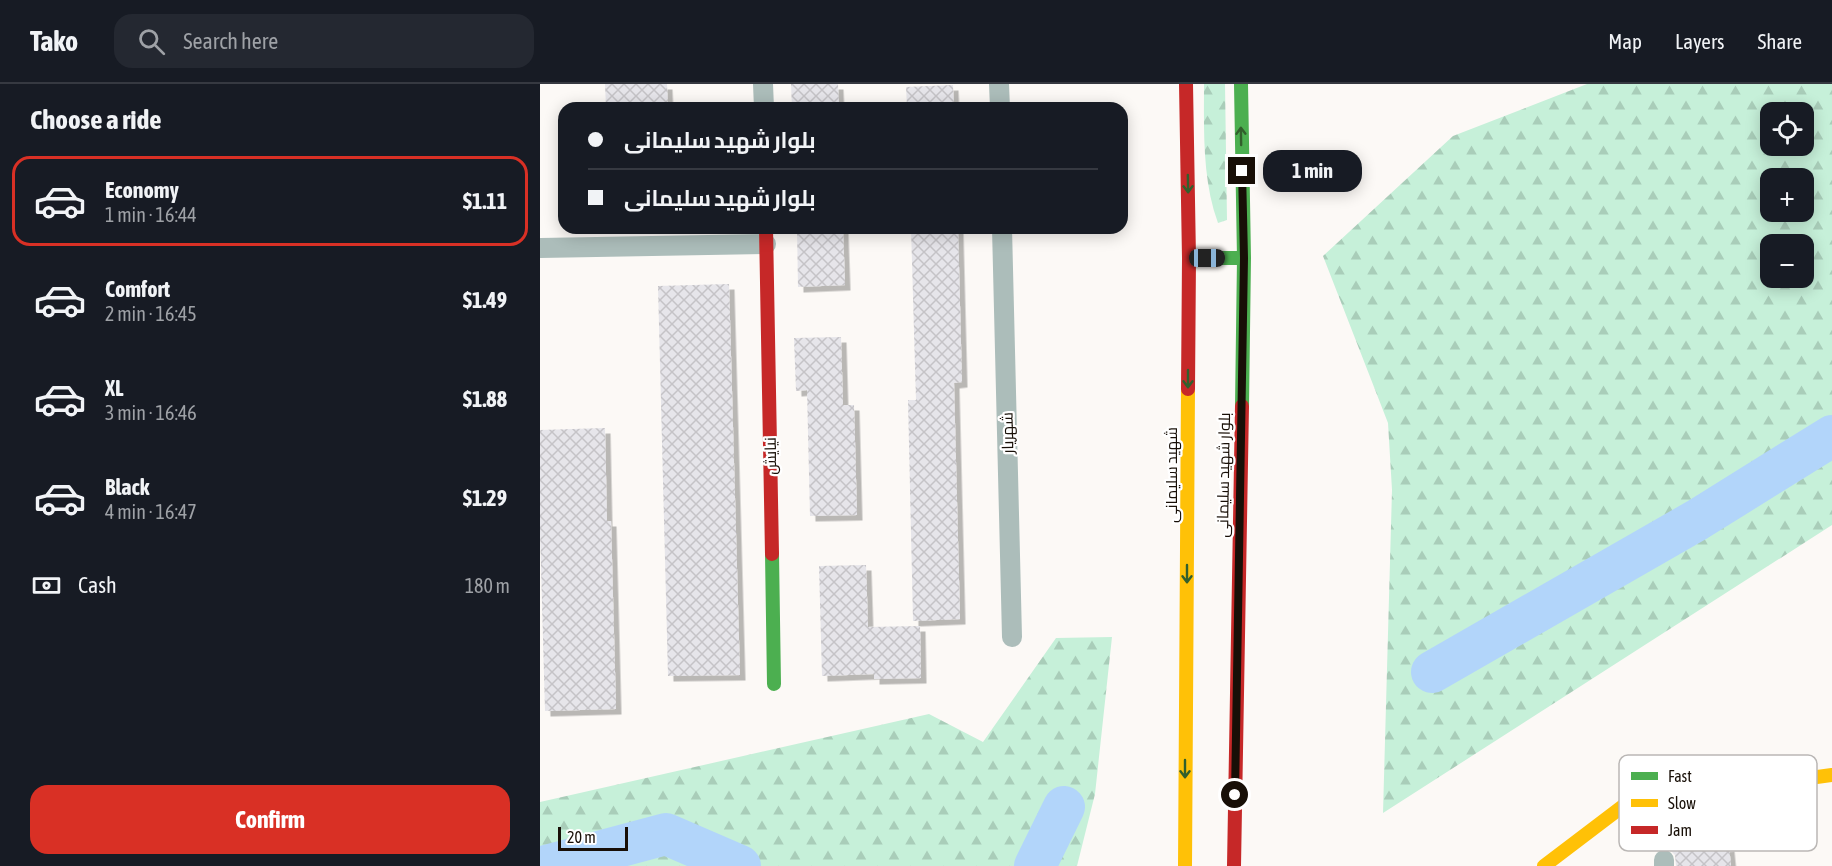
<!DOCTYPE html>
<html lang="en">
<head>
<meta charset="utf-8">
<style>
  body { margin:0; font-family:"Asap Condensed",Cairo,sans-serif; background:#242831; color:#f1f3f6; height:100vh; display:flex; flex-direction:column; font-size:22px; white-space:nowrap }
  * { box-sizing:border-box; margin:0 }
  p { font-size:20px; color:#9ea1a6 }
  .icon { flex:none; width:33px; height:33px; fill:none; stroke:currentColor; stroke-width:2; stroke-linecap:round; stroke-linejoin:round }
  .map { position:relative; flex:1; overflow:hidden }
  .side { display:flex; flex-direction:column; background:#171b24; width:540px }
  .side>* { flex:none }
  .banner { position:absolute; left:18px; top:18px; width:570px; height:132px; border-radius:18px; box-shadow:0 3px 15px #0003; display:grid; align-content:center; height:132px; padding:0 30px; background:#171b24 }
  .buttons { position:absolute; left:1220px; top:18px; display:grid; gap:12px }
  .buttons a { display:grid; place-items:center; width:54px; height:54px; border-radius:12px; background:#171b24; box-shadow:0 3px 15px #0003; font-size:30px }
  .scale { position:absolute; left:18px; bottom:15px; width:70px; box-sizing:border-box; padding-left:6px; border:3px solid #180f07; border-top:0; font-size:16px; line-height:21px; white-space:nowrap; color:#180f07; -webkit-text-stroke:4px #fff; paint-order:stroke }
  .end { position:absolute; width:27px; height:27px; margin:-14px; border:8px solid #180f07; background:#fff; box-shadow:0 0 0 3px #fff }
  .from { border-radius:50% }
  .bubble { position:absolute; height:42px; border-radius:18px; background:#171b24; box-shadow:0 3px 15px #0003; font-size:20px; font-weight:700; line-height:42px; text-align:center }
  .car { position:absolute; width:18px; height:36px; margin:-18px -9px; border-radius:8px; box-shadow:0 0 4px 2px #0007; background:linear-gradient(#222 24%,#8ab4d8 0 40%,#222 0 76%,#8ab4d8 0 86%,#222 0) }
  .banner b { display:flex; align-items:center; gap:21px; height:57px; font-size:22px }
  .banner b+b { border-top:2px solid #363941 }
  .banner i { width:15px; height:15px; background:#f1f3f6 }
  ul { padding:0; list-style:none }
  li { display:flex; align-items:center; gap:18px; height:90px; margin:0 12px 9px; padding:0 18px; border:3px solid transparent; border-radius:18px }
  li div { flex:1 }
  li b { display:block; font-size:22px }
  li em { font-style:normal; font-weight:700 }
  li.on { border-color:#d93025 }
  li>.icon { width:54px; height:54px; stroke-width:1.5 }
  h2 { padding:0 30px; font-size:27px; line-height:72px }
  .pay { display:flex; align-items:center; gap:15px; height:66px; padding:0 30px; font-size:22px }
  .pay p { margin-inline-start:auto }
  .button { display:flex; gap:12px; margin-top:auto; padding:12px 30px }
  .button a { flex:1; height:69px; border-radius:18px; background:#d93025; color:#fff; font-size:24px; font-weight:700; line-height:69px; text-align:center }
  header { display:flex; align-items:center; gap:36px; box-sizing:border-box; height:84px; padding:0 30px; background:#171b24; border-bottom:2px solid #363941 }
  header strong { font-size:28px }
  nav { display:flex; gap:33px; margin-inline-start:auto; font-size:21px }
  .search { width:420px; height:54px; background:#242831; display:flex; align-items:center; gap:15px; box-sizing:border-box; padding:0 21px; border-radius:18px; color:#9ea1a6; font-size:22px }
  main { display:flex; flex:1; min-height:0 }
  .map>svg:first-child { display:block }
  .forest { fill:url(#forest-firs); fill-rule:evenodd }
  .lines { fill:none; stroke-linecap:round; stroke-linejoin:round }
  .river { stroke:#b2d5fa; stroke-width:42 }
  .building { fill:url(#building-cross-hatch); filter:url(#shadow) }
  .street { stroke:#acbdba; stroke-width:20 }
  .fast { stroke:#4caf50; stroke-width:14 }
  .slow { stroke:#ffc107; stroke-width:14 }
  .jam { stroke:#c62828; stroke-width:14 }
  .oneway { stroke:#325f2c }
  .route { stroke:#180f07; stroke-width:8 }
  .labels { text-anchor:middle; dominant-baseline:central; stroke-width:4.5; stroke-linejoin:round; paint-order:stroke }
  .street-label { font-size:16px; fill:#180f07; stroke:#fff }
  .key { fill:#fff; stroke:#bab7b5; stroke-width:1.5 }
  .key-label { font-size:16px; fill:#180f07 }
</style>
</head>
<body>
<header>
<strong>Tako</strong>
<div class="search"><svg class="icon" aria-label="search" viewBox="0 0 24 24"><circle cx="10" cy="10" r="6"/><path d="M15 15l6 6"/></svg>Search here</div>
<nav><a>Map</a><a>Layers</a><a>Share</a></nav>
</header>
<main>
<section class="side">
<h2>Choose a ride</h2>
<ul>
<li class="on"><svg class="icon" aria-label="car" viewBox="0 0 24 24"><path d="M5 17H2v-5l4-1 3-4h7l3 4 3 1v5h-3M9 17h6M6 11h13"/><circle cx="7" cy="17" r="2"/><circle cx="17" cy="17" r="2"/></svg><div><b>Economy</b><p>1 min · 16:44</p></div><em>$1.11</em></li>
<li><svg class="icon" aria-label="car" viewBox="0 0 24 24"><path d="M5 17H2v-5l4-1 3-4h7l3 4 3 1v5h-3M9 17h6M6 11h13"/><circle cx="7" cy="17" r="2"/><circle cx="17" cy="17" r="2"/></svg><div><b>Comfort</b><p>2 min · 16:45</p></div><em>$1.49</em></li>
<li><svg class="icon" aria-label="car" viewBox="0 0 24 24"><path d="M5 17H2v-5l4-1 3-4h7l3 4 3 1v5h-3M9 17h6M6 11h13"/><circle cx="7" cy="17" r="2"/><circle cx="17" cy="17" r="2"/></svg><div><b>XL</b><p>3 min · 16:46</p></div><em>$1.88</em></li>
<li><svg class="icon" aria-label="car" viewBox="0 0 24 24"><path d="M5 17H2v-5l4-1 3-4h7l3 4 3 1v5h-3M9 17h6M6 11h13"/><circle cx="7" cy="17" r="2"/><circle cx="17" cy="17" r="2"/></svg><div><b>Black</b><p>4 min · 16:47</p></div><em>$1.29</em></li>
</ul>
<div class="pay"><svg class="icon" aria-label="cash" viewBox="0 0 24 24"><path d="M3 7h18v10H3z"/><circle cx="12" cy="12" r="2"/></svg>Cash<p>180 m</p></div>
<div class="button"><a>Confirm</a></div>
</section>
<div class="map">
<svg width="1292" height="782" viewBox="0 0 1292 782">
  <defs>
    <pattern id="forest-firs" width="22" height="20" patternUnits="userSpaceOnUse" patternTransform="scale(1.5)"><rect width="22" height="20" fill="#c6f0d9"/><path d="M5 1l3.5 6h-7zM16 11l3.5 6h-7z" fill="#a9cdb9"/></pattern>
    <pattern id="building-cross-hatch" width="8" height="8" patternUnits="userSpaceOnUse" patternTransform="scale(1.5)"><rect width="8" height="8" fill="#e6e5ea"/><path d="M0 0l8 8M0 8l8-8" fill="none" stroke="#c5c3c7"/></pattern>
    <filter id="shadow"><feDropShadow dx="5.5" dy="5.5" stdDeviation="0" flood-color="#0004"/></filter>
  </defs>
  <rect width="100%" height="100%" fill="#fcf9f6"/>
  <path class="forest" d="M 664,0 L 685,0 L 687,136 L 678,139 C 662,95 664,46 664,0 Z
    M 1047,0 L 1292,0 L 1292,441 L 843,729 L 852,406 L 848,339 L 783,172 L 913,52 ZM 1263,28 L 1263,62 L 1230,62 L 1230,28 ZM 1230,94 L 1263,94 L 1263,128 L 1230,128 ZM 1230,160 L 1263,160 L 1263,194 L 1230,194 Z
    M 572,553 L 555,710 L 537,782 L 0,782 L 0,718 L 389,630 L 443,658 L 516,554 Z"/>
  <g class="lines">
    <path class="river" d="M 892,588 L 1157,436 L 1292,352
      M 6,782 L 126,750 L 200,782
      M 495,782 L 524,723"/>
  </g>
  <path class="building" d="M 65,0 L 127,0 L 128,24 L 66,24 Z
    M 251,0 L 298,0 L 299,24 L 252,24 Z
    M 413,1 L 414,24 L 367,24 L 366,3 Z
    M 257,144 L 303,144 L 305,201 L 258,203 Z
    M 371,144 L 418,144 L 422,298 L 414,299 L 420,535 L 373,537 L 368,316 L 376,316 Z
    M 189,200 L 200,591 L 128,592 L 118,202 Z
    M 301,253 L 303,321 L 314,321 L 317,431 L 270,432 L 267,306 L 256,307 L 254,254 Z
    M 65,344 L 67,437 L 71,437 L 76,625 L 5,627 L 0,447 L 0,346 Z
    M 326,481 L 328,543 L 380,542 L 381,594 L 334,595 L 334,590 L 282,592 L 279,482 Z
    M 1189,762 L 1191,782 L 1136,782 L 1135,771 L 1131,767 Z"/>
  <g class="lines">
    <path class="street" d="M 223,0 L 224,24
      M 459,0 L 460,24
      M 462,144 L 472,553
      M 0,164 L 226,160
      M 1124,776 L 1124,782"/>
    <path class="fast" d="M 701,0 L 704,174 L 702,322
      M 649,174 L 704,174
      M 232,470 L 234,600"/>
    <path class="slow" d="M 645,782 L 648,305
      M 1004,782 L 1087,719 L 1292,691"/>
    <path class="jam" d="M 646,0 L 649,174 L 648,305
      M 226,144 L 232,470
      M 694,782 L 702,322"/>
  </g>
  <defs><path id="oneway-shaft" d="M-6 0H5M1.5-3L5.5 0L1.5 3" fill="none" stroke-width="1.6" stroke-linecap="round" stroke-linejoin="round" transform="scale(1.5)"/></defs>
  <g class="oneway">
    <use href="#oneway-shaft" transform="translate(701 52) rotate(-91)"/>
    <use href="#oneway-shaft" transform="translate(648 100) rotate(89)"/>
    <use href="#oneway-shaft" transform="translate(648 295) rotate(90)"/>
    <use href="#oneway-shaft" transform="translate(647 490) rotate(90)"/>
    <use href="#oneway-shaft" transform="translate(645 685) rotate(90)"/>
  </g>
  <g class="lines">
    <path class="route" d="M 695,711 L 704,174 L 702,87"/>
  </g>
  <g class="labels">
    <g class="street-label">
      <text transform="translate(467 349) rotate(-91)">شهریار</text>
      <text transform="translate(230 372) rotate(-91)">نیایش</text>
      <text transform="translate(631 391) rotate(-90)">شهید سلیمانی</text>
      <text transform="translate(683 391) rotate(-89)">بلوار شهید سلیمانی</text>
    </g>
  </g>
  <rect x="1079" y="671" width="198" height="96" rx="9" class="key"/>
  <rect x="1091" y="688" width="27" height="8" fill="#4caf50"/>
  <rect x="1091" y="715" width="27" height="8" fill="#ffc107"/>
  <rect x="1091" y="742" width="27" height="8" fill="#c62828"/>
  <g class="key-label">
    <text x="1128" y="698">Fast</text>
    <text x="1128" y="725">Slow</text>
    <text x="1128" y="752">Jam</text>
  </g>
</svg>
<div class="buttons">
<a><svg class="icon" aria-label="locate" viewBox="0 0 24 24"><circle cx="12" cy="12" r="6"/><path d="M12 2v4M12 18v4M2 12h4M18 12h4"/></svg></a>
<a>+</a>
<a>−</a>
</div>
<div class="scale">20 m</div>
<i class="end from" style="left:695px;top:711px"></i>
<i class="end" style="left:702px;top:87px"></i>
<div class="bubble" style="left:723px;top:66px;width:99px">1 min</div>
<i class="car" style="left:667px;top:174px;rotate:90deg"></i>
<div class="banner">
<b><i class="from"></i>بلوار شهید سلیمانی</b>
<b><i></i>بلوار شهید سلیمانی</b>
</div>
</div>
</main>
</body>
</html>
